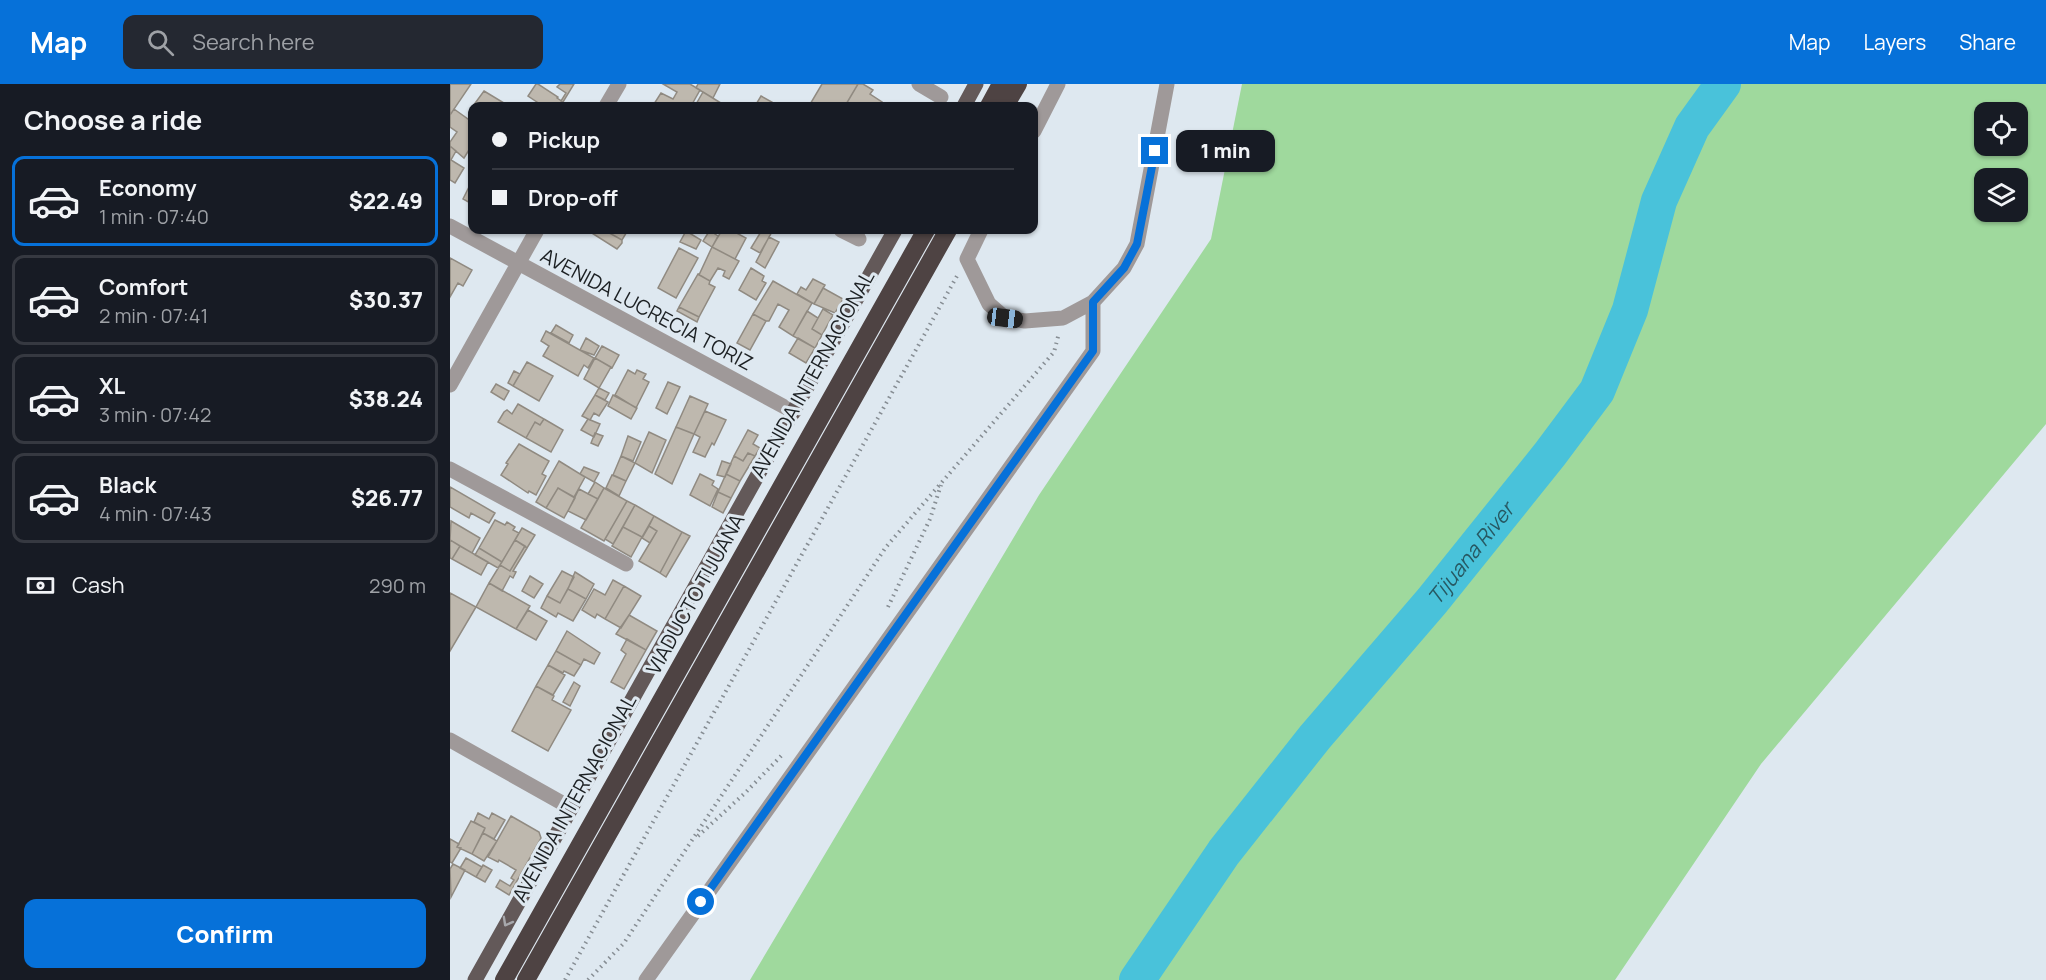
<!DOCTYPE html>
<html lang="en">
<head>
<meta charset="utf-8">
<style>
  body { margin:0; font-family:Manrope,sans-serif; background:#242831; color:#f1f3f6; height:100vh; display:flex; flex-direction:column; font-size:22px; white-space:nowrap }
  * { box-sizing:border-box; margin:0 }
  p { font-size:20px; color:#9ea1a6 }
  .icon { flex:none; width:33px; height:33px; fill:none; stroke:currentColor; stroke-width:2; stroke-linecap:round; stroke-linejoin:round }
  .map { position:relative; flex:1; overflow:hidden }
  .side { display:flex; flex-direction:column; background:#171b24; width:450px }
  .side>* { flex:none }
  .top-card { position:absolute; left:18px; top:18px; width:570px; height:132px; border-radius:12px; box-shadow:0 2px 4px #0004; display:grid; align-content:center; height:132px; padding:0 24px; background:#171b24 }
  .fabs { position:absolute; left:1524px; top:18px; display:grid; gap:12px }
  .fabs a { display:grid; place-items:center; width:54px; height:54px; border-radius:12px; background:#171b24; box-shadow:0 2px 4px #0004; font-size:30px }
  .end { position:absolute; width:27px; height:27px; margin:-14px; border:8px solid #0671d9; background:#fff; box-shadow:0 0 0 3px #fff }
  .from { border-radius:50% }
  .bubble { position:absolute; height:42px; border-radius:12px; background:#171b24; box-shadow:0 2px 4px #0004; font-size:20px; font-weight:800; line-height:42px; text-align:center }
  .car { position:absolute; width:18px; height:36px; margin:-18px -9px; border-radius:8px; box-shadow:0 0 4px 2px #0007; background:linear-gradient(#222 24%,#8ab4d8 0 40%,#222 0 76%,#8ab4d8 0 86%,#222 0) }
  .top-card b { display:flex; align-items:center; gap:21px; height:57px; font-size:22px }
  .top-card b+b { border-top:2px solid #363941 }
  .top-card i { width:15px; height:15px; background:#f1f3f6 }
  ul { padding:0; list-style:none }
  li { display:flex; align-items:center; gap:18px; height:90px; margin:0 12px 9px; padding:0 12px; border:3px solid #363941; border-radius:12px }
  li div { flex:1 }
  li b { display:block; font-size:22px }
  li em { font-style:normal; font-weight:800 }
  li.on { border-color:#0671d9 }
  li>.icon { width:54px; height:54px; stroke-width:1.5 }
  h2 { padding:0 24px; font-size:27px; line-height:72px }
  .pay { display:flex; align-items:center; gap:15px; height:66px; padding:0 24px; font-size:22px }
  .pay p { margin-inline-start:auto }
  .button { display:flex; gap:12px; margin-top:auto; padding:12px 24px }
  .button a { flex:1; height:69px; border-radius:12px; background:#0671d9; color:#fff; font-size:24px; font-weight:800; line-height:69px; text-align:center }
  header { display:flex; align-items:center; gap:36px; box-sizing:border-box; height:84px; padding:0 30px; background:#0671d9; color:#fff }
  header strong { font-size:28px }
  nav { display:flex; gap:33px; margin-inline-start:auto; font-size:21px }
  .search { width:420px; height:54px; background:#242831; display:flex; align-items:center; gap:15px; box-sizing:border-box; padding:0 21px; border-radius:12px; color:#9ea1a6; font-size:22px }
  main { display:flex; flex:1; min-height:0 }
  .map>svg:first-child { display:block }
  .green { fill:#9fd99d; fill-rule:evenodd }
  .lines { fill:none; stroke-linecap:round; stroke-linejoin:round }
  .river { stroke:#49c2da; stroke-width:36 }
  .building { fill:#beb8ae; stroke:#908a81; stroke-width:1.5 }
  .path { stroke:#868d93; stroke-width:4; stroke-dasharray:1.5 4.5; stroke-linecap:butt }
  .minor { stroke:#9f9999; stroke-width:15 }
  .major { stroke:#635959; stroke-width:15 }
  .highway { stroke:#4e4343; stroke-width:18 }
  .oneway { stroke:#a7a8ac }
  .route { stroke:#0671d9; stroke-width:8 }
  .labels { text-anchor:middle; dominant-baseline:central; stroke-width:6; stroke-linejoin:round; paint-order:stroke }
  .street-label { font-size:20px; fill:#1b1f22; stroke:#dee8f0 }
  .water-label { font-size:21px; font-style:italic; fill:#275963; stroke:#dee8f0 }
</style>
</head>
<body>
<header>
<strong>Map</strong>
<div class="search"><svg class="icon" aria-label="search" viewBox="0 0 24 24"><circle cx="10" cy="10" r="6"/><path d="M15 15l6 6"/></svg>Search here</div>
<nav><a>Map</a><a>Layers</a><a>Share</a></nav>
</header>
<main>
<section class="side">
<h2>Choose a ride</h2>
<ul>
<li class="on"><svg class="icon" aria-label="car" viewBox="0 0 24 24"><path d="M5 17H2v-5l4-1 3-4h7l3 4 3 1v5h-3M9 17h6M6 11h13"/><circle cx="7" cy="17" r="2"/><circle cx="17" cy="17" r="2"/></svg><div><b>Economy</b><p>1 min · 07:40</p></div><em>$22.49</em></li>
<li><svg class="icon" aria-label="car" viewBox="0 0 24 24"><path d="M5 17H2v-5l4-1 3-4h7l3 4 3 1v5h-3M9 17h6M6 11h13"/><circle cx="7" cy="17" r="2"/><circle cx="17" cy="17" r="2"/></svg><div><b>Comfort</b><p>2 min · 07:41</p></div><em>$30.37</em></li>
<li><svg class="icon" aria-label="car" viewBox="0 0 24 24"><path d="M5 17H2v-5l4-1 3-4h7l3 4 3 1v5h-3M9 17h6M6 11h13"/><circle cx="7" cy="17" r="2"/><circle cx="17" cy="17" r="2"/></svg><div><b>XL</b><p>3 min · 07:42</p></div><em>$38.24</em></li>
<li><svg class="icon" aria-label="car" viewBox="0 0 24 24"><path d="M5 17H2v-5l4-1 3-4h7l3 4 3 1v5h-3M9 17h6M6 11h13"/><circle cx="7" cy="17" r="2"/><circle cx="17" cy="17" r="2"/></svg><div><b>Black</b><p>4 min · 07:43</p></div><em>$26.77</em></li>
</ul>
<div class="pay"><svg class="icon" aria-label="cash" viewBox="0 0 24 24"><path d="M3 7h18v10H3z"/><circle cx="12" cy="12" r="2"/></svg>Cash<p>290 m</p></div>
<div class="button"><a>Confirm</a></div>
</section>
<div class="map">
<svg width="1596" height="896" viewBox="0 0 1596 896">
  <rect width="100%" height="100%" fill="#dee8f0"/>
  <path class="green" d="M 792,0 L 1596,0 L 1596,340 L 1311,680 L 1165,896 L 300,896 L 589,411 L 761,155 ZM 1534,28 L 1568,28 L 1568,62 L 1534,62 ZM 1534,94 L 1568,94 L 1568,128 L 1534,128 Z"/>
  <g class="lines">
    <path class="river" id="s1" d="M 687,896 L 774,768 L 865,653 L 982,517 L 1100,370 L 1147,307 L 1180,226 L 1209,117 L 1242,43 L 1273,0"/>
  </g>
  <path class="building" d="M 0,0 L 21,0 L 0,31 Z
    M 88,0 L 108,13 L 107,14 L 113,18 L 111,22 L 93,22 L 78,12 L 86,0 Z
    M 110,0 L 124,0 L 113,18 L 111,17 L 116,9 L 107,3 Z
    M 213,0 L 240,0 L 250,6 L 241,22 L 208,22 L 204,20 L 211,9 L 223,15 L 227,8 Z
    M 248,0 L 270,0 L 263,14 L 246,4 Z
    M 372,0 L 408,0 L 395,22 L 359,22 Z
    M 408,0 L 413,0 L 423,6 L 420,10 L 432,18 L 429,22 L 395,22 Z
    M 34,7 L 59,22 L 23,22 Z
    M 253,8 L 274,21 L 273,22 L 245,22 Z
    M 311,12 L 329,22 L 305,22 Z
    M 4,25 L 22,38 L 22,61 L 14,74 L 0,62 L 0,58 L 7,48 L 0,43 L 0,31 Z
    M 0,62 L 6,67 L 1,76 L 14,84 L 5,99 L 0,96 Z
    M 20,101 L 22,103 L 22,120 L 13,115 Z
    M 137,146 L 154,146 L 172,156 L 172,159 L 167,165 Z
    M 154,146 L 178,146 L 172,156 Z
    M 260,146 L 266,148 L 265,150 L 268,152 L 262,163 L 253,157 Z
    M 272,146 L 281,146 L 296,154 L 285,175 L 262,163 Z
    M 312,146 L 323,146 L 310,169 L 301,164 Z
    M 236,147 L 251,156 L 246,165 L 230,158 Z
    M 319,153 L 329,158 L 315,184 L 306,178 Z
    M 262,163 L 289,177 L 279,195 L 273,192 L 275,187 L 268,184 L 260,197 L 249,191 Z
    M 229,164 L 248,174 L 226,214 L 208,204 Z
    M 0,174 L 22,186 L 13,202 L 8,199 L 0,213 Z
    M 301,184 L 314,192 L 312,197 L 316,199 L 306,216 L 289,206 Z
    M 248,190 L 260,197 L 259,200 L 265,203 L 249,233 L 229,223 Z
    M 363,195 L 375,201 L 364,220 L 347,210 L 351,203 L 356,206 Z
    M 323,197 L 362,219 L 343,252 L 329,243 L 339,226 L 328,220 L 319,237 L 316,237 L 303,230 Z
    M 373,204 L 393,215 L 385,229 L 364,220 Z
    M 229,223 L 249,233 L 247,238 L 227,227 Z
    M 373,225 L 383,231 L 372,251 L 362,245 Z
    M 357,227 L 368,234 L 362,245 L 372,251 L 365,264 L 343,252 Z
    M 303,230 L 316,237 L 300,266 L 287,259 Z
    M 106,241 L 123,251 L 119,259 L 101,249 Z
    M 96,247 L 144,274 L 138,284 L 134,281 L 128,292 L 93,272 L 99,262 L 91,257 Z
    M 136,254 L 149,262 L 144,271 L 130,266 Z
    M 348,254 L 365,264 L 356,279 L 339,269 Z
    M 152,262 L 169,271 L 162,284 L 145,274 Z
    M 145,274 L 161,283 L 149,304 L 134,295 Z
    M 77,278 L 103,292 L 89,317 L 63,302 Z
    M 178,286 L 185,290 L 187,286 L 196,290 L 193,295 L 199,298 L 186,324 L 165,311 Z
    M 64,287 L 70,290 L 63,302 L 58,299 Z
    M 218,298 L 230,303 L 217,330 L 206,324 Z
    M 46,300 L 59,307 L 54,316 L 41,308 Z
    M 149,304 L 159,309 L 155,316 L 145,311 Z
    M 145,311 L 158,318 L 149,332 L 144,329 L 140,336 L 132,332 Z
    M 163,311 L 187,324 L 181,335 L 158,322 Z
    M 240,312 L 258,320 L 244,350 L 226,343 Z
    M 68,320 L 94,335 L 90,341 L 85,338 L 76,354 L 48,338 L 54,328 L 57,326 L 62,330 Z
    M 255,327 L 276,336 L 264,361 L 262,359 L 255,373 L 243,368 L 250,353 L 244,350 Z
    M 94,335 L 113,346 L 101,368 L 76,354 L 85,338 L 90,341 Z
    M 138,335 L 150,340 L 144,353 L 131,346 Z
    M 226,343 L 244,350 L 222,400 L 205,390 Z
    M 298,346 L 308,351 L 303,360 L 310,364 L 305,372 L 298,369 L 293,377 L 284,372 Z
    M 199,348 L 216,356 L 202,389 L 185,379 Z
    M 145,349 L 153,352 L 148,362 L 141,359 Z
    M 178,352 L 191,358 L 183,377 L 171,372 Z
    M 69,360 L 99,377 L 92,390 L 96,392 L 86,411 L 79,407 L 78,409 L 51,391 L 58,380 L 56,379 Z
    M 298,369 L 305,372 L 290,397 L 276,390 L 284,372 L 293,377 Z
    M 171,372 L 185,379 L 176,397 L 163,391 Z
    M 109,377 L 135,393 L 124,413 L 108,404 L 96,424 L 86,418 Z
    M 272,377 L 281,380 L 275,393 L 267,391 Z
    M 134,383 L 149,389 L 144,398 L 130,390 Z
    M 250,390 L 264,397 L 262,401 L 268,405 L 260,422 L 240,411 Z
    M 276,390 L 290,397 L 281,414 L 268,408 Z
    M 162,391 L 176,397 L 169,412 L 156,404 Z
    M 145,398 L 154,404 L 148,415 L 138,410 Z
    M 0,403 L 45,429 L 39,439 L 21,429 L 19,434 L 0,423 Z
    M 108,404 L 125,414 L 114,434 L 96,424 Z
    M 154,404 L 177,417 L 154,457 L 131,444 Z
    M 129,405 L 148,415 L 136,436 L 118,427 Z
    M 268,408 L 281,414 L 273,429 L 262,423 Z
    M 177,417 L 185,421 L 163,460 L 155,455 Z
    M 185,421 L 204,432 L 192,453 L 173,443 Z
    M 204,432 L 232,448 L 210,489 L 189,477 L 207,447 L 199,442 Z
    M 45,436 L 55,441 L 57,438 L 65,443 L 63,446 L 69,449 L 52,478 L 29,464 Z
    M 1,437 L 30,454 L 22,469 L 0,456 Z
    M 199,442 L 207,447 L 200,459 L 192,454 Z
    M 173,443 L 192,453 L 181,473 L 162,462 Z
    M 72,444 L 85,451 L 77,464 L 65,456 Z
    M 232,448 L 240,452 L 216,493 L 210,489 Z
    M 0,456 L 10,462 L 2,475 L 0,474 Z
    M 65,456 L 75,462 L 60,487 L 50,481 Z
    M 10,462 L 38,478 L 31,491 L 2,475 Z
    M 75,462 L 77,464 L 63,487 L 66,488 L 63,494 L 60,492 L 52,507 L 39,499 L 50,481 L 60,487 Z
    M 29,464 L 52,478 L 48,484 L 25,471 Z
    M 112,487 L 124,493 L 110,519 L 97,512 Z
    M 125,488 L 144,500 L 136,515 L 118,505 Z
    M 80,492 L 93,500 L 84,514 L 72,507 Z
    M 163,496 L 174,502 L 155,535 L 147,530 L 145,534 L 132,526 L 144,505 L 155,511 Z
    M 39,499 L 80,522 L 66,545 L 26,523 Z
    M 174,502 L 191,512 L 171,544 L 155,535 Z
    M 118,505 L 136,515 L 123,537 L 108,529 L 106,533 L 91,524 L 97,512 L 110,519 Z
    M 0,509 L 26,523 L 0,567 Z
    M 78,526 L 97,537 L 86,556 L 66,545 Z
    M 179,531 L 207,547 L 196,566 L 166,550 Z
    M 117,547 L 150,569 L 144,580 L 134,575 L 131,581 L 106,567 Z
    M 177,555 L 196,566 L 174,605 L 161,598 L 176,570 L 171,566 Z
    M 106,567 L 131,581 L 124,592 L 114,587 L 113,589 L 98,581 Z
    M 98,581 L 115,591 L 103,611 L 86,602 Z
    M 124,598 L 130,602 L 120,622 L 113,618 Z
    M 86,602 L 104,612 L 102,616 L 121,626 L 98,667 L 62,647 Z
    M 28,729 L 39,735 L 42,729 L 55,736 L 44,755 L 33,749 L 35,744 L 24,738 Z
    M 61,732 L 89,748 L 91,754 L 59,811 L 46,803 L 50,796 L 60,802 L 64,796 L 61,794 L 66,786 L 49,776 L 48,778 L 38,773 Z
    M 21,737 L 35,744 L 22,770 L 7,763 Z
    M 33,749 L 47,757 L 34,777 L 22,770 Z
    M 0,755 L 9,760 L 7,763 L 11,764 L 2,779 L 0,778 Z
    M 16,774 L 32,783 L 26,793 L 10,784 Z
    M 3,780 L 15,786 L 1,813 L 0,785 Z
    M 33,781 L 42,786 L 35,798 L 26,793 Z"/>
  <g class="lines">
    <path class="path" d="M 438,523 L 480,435 L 491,401
      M 248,752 L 295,709 L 333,670
      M 115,896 L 507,192
      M 138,896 L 174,859 L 436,463 L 604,268 L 609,249"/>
    <path class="minor" d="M 469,0 L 491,13
      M 156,22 L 169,0
      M 584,47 L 608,0
      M 0,142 L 344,328
      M 391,146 L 409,155
      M 531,146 L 517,175 L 539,220 L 555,234 L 575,237 L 613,234 L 643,218 L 674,184 L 687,160 L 717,0
      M 0,301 L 87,146
      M 0,385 L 176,480
      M 0,656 L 121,724
      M 196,896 L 643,267 L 643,218"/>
    <path class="major" d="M 514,22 L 526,0
      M 25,896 L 445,146"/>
    <path class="highway" d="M 539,22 L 551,0
      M 555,22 L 568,0
      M 54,896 L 476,146
      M 76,896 L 498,146"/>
  </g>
  <defs><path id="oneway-chevron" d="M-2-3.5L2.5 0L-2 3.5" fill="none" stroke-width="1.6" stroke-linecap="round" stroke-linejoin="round" transform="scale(1.5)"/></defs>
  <use class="oneway" href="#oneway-chevron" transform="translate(57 838) rotate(119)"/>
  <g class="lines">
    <path class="route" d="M 251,818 L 643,267 L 643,218 L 674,184 L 687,160 L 705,67"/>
  </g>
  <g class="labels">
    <g class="street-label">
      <text transform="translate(197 225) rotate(28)">AVENIDA LUCRECIA TORIZ</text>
      <text transform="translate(362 290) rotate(-61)">AVENIDA INTERNACIONAL</text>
      <text transform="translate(245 510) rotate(-61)">VIADUCTO TIJUANA</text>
      <text transform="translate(124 714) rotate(-61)">AVENIDA INTERNACIONAL</text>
    </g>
    <g class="water-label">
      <text stroke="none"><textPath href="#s1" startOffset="542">Tijuana River</textPath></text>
    </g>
  </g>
</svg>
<div class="fabs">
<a><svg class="icon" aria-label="locate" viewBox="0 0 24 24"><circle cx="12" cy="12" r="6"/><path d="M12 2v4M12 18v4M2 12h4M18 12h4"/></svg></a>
<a><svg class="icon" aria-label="layers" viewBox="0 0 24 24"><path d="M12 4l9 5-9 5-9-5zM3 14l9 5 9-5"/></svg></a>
</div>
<i class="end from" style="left:251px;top:818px"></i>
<i class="end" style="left:705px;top:67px"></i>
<div class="bubble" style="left:726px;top:46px;width:99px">1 min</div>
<i class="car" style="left:555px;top:234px;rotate:97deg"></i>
<div class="top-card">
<b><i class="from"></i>Pickup</b>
<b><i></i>Drop-off</b>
</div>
</div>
</main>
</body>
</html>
